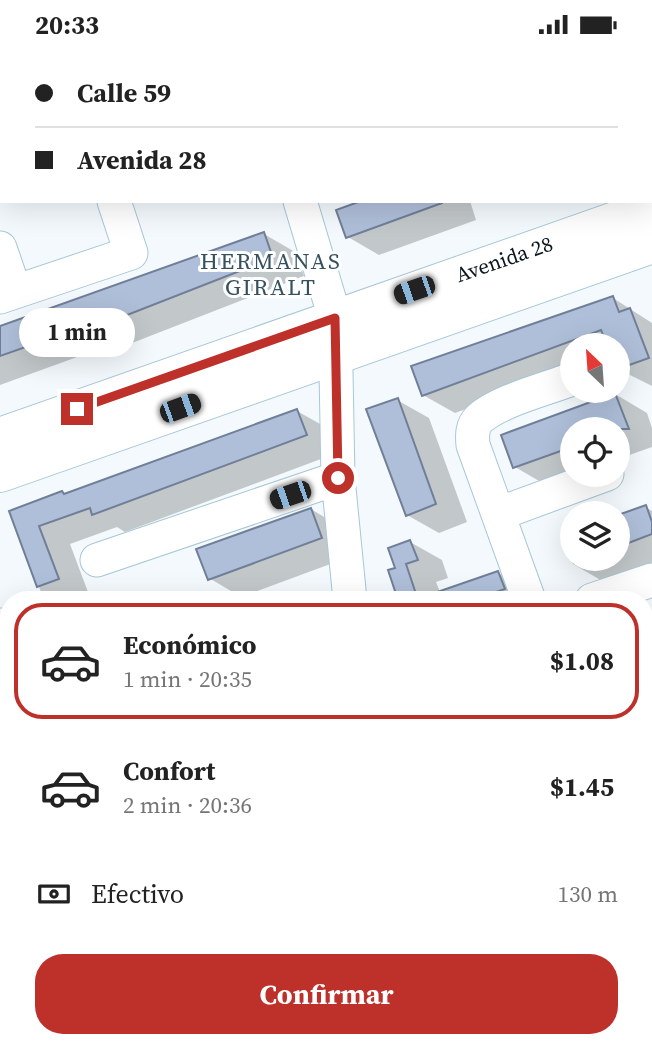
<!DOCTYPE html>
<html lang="es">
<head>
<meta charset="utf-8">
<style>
  body { margin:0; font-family:"Source Serif 4",serif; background:#f2f2f2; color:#222; height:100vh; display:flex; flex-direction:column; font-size:26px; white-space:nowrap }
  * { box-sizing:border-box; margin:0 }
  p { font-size:23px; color:#767676 }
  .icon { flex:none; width:38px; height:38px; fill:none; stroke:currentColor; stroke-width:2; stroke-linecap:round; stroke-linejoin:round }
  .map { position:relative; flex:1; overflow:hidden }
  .sheet { position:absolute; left:0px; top:542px; width:653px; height:457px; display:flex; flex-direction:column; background:#fff; border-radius:28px 28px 0 0; box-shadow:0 7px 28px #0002 }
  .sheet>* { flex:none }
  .hud { position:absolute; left:0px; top:0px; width:653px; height:154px; box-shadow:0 7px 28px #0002; display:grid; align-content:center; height:154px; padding:0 35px; background:#fff }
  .needle { width:46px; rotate:335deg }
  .buttons { position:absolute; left:560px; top:284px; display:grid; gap:14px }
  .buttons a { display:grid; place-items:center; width:70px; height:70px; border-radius:50%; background:#fff; box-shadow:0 7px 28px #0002; font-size:35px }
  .end { position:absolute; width:32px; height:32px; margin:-16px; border:9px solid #be302a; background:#fff; box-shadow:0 0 0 4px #fff }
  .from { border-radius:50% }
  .bubble { position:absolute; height:49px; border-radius:24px; background:#fff; box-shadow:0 7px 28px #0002; font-size:23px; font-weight:700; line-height:49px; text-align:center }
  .car { position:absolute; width:21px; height:42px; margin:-21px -10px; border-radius:9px; box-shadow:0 0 5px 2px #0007; background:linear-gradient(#222 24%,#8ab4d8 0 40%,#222 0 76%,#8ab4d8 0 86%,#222 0) }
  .hud b { display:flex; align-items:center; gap:24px; height:66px; font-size:26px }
  .hud b+b { border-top:2px solid #e0e0e0 }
  .hud i { width:18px; height:18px; background:#222 }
  ul { padding:12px 0 0; list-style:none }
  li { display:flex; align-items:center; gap:21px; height:116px; margin:0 14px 10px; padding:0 21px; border:4px solid transparent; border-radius:28px }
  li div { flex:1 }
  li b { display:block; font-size:26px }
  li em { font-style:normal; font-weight:700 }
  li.on { border-color:#be302a }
  li>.icon { width:63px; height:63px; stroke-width:1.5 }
  .pay { display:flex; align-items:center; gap:18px; height:77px; padding:0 35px; font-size:26px }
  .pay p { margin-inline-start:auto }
  .action { display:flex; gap:14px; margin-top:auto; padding:14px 35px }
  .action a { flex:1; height:80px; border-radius:28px; background:#be302a; color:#fff; font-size:28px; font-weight:700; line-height:80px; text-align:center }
  .status { display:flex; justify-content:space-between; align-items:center; height:49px; padding:0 35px; background:#fff; direction:ltr }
  .status svg { height:19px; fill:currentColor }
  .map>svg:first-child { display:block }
  .shadow { fill:#0003 }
  .building { fill:#afbfd9; stroke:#707f97; stroke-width:2 }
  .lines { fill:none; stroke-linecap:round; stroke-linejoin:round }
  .minor-casing { stroke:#a7c7d7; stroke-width:35 }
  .major-casing { stroke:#a7c7d7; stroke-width:40 }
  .minor { stroke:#fff; stroke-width:33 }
  .major { stroke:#fff; stroke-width:38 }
  .route { stroke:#be302a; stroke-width:9 }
  .labels { text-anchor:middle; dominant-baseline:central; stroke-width:6; stroke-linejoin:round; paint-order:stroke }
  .street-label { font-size:21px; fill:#0b171d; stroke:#fff }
  .neighbourhood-label { font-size:23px; letter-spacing:2px; fill:#35515f; stroke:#fff }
</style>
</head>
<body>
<div class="status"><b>20:33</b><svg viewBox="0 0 49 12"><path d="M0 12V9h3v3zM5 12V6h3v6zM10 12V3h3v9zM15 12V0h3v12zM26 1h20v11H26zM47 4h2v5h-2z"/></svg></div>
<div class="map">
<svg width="652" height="999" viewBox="0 0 652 999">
  <rect width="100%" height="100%" fill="#f3f9fd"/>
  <path class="shadow" d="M 88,0 L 205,0 L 205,2 L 89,2 Z
    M 543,0 L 599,0 L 600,2 L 544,2 Z
    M 2,28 L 2,89 L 0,90 L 0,29 Z
    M 366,152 L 470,152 L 476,171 L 379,206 L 348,188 Z
    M 264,185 L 295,203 L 304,227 L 109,303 L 102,299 L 0,336 L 0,279 Z
    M 613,249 L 652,274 L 652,337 L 618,320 L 618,296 L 572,296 L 572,321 L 455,364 L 423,346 Z
    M 615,345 L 647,364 L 652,379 L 652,398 L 618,410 L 618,380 L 572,380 L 572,425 L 546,436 L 515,418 Z
    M 397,351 L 429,369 L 467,473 L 439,484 L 407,466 Z
    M 297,362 L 329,380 L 337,404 L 125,483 L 117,478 L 70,495 L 91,551 L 44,551 L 11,463 L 62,444 L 67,446 Z
    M 645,458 L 652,462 L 652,515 L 604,533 L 573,515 L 563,489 L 572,486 L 572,509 L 618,509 L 618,468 Z
    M 311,460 L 342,479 L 352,507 L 241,548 L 209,529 Z
    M 410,493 L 442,511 L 448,529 L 436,533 L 440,543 L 498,524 L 529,542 L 533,551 L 400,551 L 390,522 L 397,520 Z
    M 0,640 L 9,665 L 9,710 L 5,711 L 9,737 L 0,740 Z
    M 644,649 L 652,654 L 652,759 L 644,736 Z
    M 9,778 L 9,820 L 0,823 L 0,781 Z
    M 652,819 L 652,878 L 644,880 L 644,821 Z
    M 9,855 L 9,905 L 0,905 L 0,858 Z
    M 644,933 L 652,956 L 652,972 L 644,975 Z
    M 9,935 L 9,990 L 12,990 L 0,995 L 0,936 Z
    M 64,990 L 129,990 L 132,999 L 67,999 Z
    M 201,990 L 235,990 L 214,998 Z
    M 393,990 L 561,990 L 567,999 L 533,999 L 532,996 L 525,999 L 373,999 Z"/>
  <path class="building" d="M 361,152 L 442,152 L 442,154 L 346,189 L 336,161 Z
    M 264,183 L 273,209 L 76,286 L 74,281 L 0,307 L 0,277 Z
    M 613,247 L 619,263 L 630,259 L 649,309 L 618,320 L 618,296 L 607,296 L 601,281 L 422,347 L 411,317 Z
    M 615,344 L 629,380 L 572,380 L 572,398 L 513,419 L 501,386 Z
    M 398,349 L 436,455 L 406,467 L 366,360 Z
    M 297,360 L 307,386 L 92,466 L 90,459 L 39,477 L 59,530 L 37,538 L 9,462 L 62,442 L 64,445 Z
    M 646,456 L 652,473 L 652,485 L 618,498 L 618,466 Z
    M 311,459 L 322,489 L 208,531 L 196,500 Z
    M 410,491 L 418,511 L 406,515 L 418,551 L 398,551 L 388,521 L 395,519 L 388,499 Z
    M 498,522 L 505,540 L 473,551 L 420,551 L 420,549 Z"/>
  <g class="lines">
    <g class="minor-casing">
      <path id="minor" d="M 65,0 L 65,2
        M 247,0 L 247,2
        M 513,0 L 514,2
        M 627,0 L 627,2
        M 343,2 L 343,0
        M 651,35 L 652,35
        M 651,71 L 652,74
        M 0,107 L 2,107
        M 300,152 L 335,269 L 338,429 L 350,551
        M 0,199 L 15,243
        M 0,248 L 131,204 L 114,152
        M 498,465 L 607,425
        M 97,511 L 338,429
        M 529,551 L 473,396 C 472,386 472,377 479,370 C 498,352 547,340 572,330
        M 592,551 L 652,531
        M 0,576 L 9,602
        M 0,743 L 9,740
        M 644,883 L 652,881
        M 0,916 L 9,913
        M 140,990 L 142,999
        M 288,999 L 314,990"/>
    </g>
    <g class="major-casing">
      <path id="major" d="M 0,388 L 652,159
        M 0,424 L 652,195"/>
    </g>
    <use href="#minor" class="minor"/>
    <use href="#major" class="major"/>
  </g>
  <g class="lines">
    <path class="route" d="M 77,360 L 335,269 L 338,429"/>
  </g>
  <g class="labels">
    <g class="street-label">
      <text transform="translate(504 210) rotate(-19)">Avenida 28</text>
    </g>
    <g class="neighbourhood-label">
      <text x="271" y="212">HERMANAS<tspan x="271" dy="26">GIRALT</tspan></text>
    </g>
  </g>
</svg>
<div class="buttons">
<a><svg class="needle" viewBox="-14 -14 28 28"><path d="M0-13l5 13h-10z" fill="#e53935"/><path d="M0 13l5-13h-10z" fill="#767676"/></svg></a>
<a><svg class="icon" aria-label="locate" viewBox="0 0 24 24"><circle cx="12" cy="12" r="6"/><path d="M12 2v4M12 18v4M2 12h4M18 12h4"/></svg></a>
<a><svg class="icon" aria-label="layers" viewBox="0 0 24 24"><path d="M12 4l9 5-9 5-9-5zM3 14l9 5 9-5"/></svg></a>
</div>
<i class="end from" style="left:338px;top:429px"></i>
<i class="end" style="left:77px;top:360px"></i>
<div class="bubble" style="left:19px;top:259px;width:116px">1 min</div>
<i class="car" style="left:414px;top:241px;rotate:251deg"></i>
<i class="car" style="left:180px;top:359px;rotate:70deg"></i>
<i class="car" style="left:290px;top:446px;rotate:251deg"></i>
<div class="hud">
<b><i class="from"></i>Calle 59</b>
<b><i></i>Avenida 28</b>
</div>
<section class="sheet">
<ul>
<li class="on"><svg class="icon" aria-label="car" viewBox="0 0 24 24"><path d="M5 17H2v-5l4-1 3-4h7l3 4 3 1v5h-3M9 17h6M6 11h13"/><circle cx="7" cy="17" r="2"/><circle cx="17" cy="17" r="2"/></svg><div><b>Económico</b><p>1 min · 20:35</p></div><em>$1.08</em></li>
<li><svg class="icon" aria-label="car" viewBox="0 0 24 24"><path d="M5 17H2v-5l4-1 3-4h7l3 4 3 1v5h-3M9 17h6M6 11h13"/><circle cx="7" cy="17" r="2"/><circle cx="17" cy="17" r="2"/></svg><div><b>Confort</b><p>2 min · 20:36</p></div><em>$1.45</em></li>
</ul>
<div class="pay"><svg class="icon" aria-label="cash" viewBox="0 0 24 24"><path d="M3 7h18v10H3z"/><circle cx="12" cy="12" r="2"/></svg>Efectivo<p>130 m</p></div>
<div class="action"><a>Confirmar</a></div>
</section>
</div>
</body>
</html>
